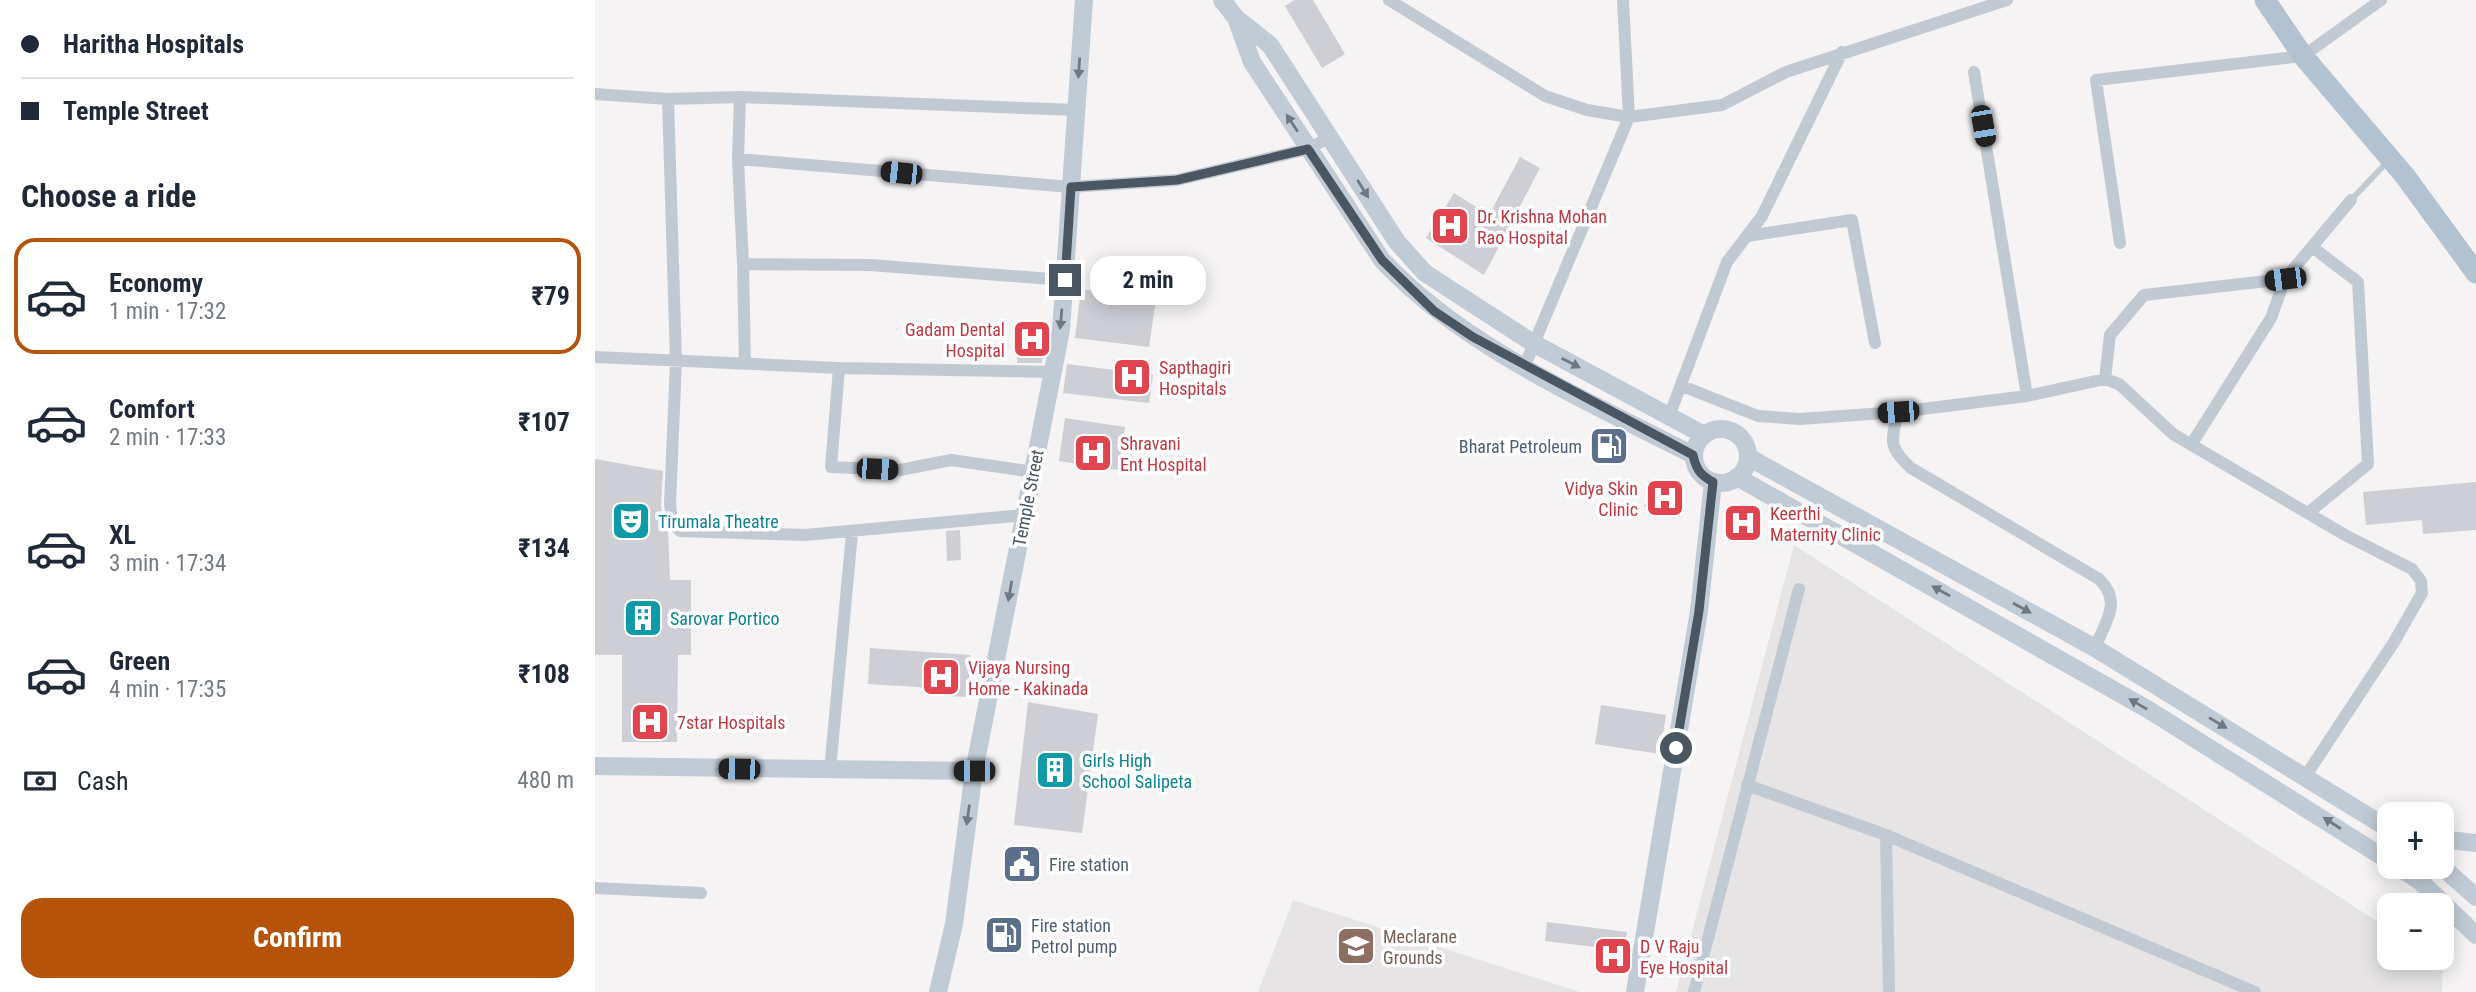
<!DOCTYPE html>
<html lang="en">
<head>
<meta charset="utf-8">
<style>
  body { margin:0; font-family:"Roboto Condensed",sans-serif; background:#f6f6f7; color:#1f2937; height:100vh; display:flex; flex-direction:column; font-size:26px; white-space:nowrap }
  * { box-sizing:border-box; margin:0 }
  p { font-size:23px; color:#747a83 }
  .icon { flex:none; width:38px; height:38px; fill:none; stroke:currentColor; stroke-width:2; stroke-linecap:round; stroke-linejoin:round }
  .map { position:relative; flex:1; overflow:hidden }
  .details { display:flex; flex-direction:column; background:#fff; width:595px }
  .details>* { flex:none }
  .top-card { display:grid; align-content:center; height:154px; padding:0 21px; background:#fff }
  .controls { position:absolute; left:1782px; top:802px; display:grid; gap:14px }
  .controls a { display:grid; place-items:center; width:77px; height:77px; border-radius:14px; background:#fff; box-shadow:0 4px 18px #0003; font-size:35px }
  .end { position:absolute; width:32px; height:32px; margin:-16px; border:9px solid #4a5661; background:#fff; box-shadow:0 0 0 4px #fff }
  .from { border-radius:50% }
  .bubble { position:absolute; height:49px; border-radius:21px; background:#fff; box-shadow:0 4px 18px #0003; font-size:23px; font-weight:700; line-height:49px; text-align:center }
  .car { position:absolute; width:21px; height:42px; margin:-21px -10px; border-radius:9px; box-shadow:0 0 5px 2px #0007; background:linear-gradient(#222 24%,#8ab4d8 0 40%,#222 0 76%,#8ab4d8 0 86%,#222 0) }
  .top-card b { display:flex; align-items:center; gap:24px; height:66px; font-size:26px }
  .top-card b+b { border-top:2px solid #e0e1e3 }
  .top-card i { width:18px; height:18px; background:#1f2937 }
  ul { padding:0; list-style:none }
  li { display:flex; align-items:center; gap:21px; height:116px; margin:0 14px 10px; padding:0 7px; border:4px solid transparent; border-radius:21px }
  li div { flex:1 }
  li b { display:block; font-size:26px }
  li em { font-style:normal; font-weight:700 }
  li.on { border-color:#b45309 }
  li>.icon { width:63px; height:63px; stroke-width:1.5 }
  h2 { padding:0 21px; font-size:32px; line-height:84px }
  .pay { display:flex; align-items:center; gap:18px; height:77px; padding:0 21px; font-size:26px }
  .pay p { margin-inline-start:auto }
  .primary-button { display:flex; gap:14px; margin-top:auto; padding:14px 21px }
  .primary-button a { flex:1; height:80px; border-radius:21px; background:#b45309; color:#fff; font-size:28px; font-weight:700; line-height:80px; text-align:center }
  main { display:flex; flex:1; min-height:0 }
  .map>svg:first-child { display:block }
  .education { fill:#e6e4e5 }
  .building { fill:#cdcfd5 }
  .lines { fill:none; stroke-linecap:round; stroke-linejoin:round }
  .lane { stroke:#c1cad2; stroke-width:6 }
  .street { stroke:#c1cad2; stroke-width:12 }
  .secondary { stroke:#c1cbd6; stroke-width:18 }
  .primary { stroke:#b3c2d1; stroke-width:21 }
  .oneway { fill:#6e7984 }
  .route { stroke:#4a5661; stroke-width:9 }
  .labels { text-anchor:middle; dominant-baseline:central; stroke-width:7; stroke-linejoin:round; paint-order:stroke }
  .health-label { font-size:18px; fill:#be3a42; stroke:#fff; text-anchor:start }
  .service-label { font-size:18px; fill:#4e5e75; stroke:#fff; text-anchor:start }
  .street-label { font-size:18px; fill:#4a5661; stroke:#fff }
  .culture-label { font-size:18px; fill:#0d838f; stroke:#fff; text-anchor:start }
  .education-label { font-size:18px; fill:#785e54; stroke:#fff; text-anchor:start }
</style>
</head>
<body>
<main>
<section class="details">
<div class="top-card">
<b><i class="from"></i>Haritha Hospitals</b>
<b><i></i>Temple Street</b>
</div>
<h2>Choose a ride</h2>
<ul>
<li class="on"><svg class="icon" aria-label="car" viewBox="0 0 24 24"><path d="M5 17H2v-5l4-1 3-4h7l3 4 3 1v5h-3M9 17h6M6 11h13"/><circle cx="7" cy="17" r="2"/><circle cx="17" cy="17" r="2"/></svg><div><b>Economy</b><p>1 min · 17:32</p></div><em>₹79</em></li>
<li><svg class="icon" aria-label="car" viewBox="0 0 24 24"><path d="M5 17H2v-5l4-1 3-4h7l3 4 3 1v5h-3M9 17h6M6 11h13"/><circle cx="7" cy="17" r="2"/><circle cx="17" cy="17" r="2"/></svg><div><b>Comfort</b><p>2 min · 17:33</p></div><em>₹107</em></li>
<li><svg class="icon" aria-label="car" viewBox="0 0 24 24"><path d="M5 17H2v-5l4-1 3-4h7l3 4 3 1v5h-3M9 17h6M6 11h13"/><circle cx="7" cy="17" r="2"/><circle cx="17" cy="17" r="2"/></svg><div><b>XL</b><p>3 min · 17:34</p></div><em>₹134</em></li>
<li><svg class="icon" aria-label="car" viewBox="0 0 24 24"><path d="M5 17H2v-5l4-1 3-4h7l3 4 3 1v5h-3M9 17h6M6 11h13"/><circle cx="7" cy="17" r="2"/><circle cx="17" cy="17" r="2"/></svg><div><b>Green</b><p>4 min · 17:35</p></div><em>₹108</em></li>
</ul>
<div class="pay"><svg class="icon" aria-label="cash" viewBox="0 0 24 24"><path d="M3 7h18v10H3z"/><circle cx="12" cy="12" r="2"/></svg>Cash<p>480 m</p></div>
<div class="primary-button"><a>Confirm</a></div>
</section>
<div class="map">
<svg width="1881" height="992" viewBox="0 0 1881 992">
  <rect width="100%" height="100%" fill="#f5f3f3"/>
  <path class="education" d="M 1199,545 L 1794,929 L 1794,957 L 1838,957 L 1848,964 L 1847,992 L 1081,992 Z
    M 698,900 L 985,992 L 663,992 Z"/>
  <path class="building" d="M 699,0 L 718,0 L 750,54 L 727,68 L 690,6 Z
    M 925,157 L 945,168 L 889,275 L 831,238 L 859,193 L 894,215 Z
    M 486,289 L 561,299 L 554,347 L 480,338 Z
    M 425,321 L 450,323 L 447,363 L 422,363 Z
    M 472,364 L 558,375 L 554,403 L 468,393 Z
    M 470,418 L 530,427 L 523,470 L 464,461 Z
    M 0,459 L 68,471 L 66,504 L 68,524 L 73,531 L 75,580 L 96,580 L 96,655 L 83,655 L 82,742 L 27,742 L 27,655 L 0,655 Z
    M 1070,478 L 1085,502 L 1048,507 Z
    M 1881,482 L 1881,530 L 1828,534 L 1827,520 L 1771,525 L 1768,492 Z
    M 1147,508 L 1161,515 L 1150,542 L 1135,535 Z
    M 365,530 L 366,560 L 352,561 L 351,531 Z
    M 275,648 L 375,655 L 373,697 L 353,696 L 353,689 L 273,684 Z
    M 433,702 L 503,714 L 487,833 L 419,825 Z
    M 1006,705 L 1071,715 L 1065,754 L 1000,744 Z
    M 952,922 L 1032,932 L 1026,972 L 1006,969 L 1008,948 L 950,941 Z"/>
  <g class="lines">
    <path class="lane" d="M 1756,200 L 1793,161"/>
    <path class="street" d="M 794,0 L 950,96 L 992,110 L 1034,117 L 930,365
      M 1028,0 L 1034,117 L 1127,105 L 1191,72 L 1412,0
      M 1379,72 L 1432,396
      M 0,94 L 73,99 L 145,97
      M 73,99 L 81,362 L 75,503 L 77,523 L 85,531 L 210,535 L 430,515
      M 143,159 L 476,187 L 582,180 L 713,149 L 735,137
      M 1152,236 L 1257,220 L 1280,343
      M 1525,243 L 1501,80 L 1708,56 L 1786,0
      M 148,264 L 143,159 L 145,97 L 481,110
      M 0,357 L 244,368 L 459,372
      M 150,364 L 148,264 L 275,265 L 469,280
      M 244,368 L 236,467 L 305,470 L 356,460 L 439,472
      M 1510,379 L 1515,335 L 1549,295 L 1690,279 L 1756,200
      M 1087,386 L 1163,416 L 1205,419 L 1303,412 L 1432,396 L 1510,379 L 1524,384 L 1578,434 L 1750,535 L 1817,569 L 1826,581 L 1827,593 L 1799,642 L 1710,777
      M 1303,412 C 1296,441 1293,447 1316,468 L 1504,579 C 1528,602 1510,622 1500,648
      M 1075,414 L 1132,262 L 1167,216 L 1247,52
      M 1596,445 L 1676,318 L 1690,279
      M 1713,513 L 1773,464 L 1763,282 L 1717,247
      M 235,770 L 257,533
      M 1152,785 L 1291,835 L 1660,992
      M 1291,835 L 1294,992
      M 0,888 L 106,893
      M 1099,992 L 1204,589"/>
    <path class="secondary" d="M 627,0 L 641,18 L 675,45 L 802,242 L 830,273 L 938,343 L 1109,435
      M 641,18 L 657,62 L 787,260 C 868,347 993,401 1098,455
      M1099 456a27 27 0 1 1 54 0a27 27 0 1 1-54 0Z
      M 1153,457 L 1500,648 L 1794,829
      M 1142,477 L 1554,710 L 1794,861
      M 0,766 L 379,771
      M 1846,839 L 1881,843
      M 1802,866 L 1826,882 L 1881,935
      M 1846,866 L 1881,897
      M 343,992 L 359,924 L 379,771 L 466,330 L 489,0
      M 1040,992 L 1104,611 L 1118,482"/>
    <path class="primary" d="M 1670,0 L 1708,56 L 1810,176 L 1881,273"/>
  </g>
  <defs><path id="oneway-solid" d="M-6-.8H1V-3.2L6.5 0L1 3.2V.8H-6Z" transform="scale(1.75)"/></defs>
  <g class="oneway">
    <use href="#oneway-solid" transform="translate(484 68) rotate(94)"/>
    <use href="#oneway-solid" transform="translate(697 123) rotate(-123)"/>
    <use href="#oneway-solid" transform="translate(768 189) rotate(58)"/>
    <use href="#oneway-solid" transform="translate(466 319) rotate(95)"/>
    <use href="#oneway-solid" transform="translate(976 363) rotate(27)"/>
    <use href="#oneway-solid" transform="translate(415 591) rotate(100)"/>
    <use href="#oneway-solid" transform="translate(1346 591) rotate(-151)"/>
    <use href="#oneway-solid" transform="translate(1427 608) rotate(29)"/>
    <use href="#oneway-solid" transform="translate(1543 704) rotate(-150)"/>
    <use href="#oneway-solid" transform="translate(1623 723) rotate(31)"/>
    <use href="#oneway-solid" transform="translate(373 815) rotate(98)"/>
    <use href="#oneway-solid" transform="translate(1737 823) rotate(-147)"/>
  </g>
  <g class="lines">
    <path class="route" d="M 470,280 L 476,187 L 582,180 L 713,149 L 787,260 L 839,311 L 878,337 L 1098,455 C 1101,469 1105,475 1118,482 L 1104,611 L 1081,748"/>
  </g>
  <defs>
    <g id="hospital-square" transform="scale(2.0125)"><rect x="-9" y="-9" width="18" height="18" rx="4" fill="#e0444e" stroke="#fff"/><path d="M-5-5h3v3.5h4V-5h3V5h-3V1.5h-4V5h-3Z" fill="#fff"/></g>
    <g id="fuel-square" transform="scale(2.0125)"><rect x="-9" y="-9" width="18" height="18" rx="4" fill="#5c6f8a" stroke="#fff"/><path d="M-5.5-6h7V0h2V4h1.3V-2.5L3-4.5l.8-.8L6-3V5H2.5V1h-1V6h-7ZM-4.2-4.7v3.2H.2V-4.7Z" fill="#fff"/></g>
    <g id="theatre-square" transform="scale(2.0125)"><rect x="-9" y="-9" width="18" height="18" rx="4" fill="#0f9aa8" stroke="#fff"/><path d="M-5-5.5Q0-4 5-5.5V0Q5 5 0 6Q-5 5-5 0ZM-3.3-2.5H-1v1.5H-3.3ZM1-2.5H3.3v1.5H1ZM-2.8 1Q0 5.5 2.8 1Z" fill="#fff"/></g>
    <g id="building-square" transform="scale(2.0125)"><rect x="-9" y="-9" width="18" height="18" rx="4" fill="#0f9aa8" stroke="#fff"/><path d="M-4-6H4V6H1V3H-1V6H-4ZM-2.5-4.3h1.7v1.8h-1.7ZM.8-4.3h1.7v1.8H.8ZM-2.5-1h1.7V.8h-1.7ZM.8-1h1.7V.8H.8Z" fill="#fff"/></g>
    <g id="civic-square" transform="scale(2.0125)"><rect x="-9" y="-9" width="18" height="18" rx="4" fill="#5c6f8a" stroke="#fff"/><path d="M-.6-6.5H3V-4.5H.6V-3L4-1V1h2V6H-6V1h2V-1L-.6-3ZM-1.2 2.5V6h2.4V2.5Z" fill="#fff"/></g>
    <g id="school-square" transform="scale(2.0125)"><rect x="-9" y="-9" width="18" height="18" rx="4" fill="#8d6e63" stroke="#fff"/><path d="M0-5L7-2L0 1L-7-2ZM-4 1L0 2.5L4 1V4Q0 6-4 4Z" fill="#fff"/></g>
  </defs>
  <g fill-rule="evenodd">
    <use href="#hospital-square" x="855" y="226"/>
    <use href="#hospital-square" x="437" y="339"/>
    <use href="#hospital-square" x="537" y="377"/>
    <use href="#fuel-square" x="1014" y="446"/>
    <use href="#hospital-square" x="498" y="453"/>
    <use href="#hospital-square" x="1070" y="498"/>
    <use href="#theatre-square" x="36" y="521"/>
    <use href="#hospital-square" x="1148" y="523"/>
    <use href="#building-square" x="48" y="618"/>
    <use href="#hospital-square" x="346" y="677"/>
    <use href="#hospital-square" x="55" y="722"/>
    <use href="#building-square" x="460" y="770"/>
    <use href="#civic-square" x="427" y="864"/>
    <use href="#fuel-square" x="409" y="935"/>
    <use href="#school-square" x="761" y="946"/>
    <use href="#hospital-square" x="1018" y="956"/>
  </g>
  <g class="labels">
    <g class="health-label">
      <text x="882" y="216">Dr. Krishna Mohan<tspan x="882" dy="21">Rao Hospital</tspan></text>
      <text x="410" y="329" text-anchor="end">Gadam Dental<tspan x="410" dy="21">Hospital</tspan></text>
      <text x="564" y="367">Sapthagiri<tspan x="564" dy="21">Hospitals</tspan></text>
      <text x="525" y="443">Shravani<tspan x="525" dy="21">Ent Hospital</tspan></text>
      <text x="1043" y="488" text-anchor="end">Vidya Skin<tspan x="1043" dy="21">Clinic</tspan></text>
      <text x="1175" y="513">Keerthi<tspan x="1175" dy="21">Maternity Clinic</tspan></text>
      <text x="373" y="667">Vijaya Nursing<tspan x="373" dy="21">Home - Kakinada</tspan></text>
      <text x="82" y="722">7star Hospitals</text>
      <text x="1045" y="946">D V Raju<tspan x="1045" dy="21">Eye Hospital</tspan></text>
    </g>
    <g class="service-label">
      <text x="987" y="446" text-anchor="end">Bharat Petroleum</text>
      <text x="454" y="864">Fire station</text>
      <text x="436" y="925">Fire station<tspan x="436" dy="21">Petrol pump</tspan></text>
    </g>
    <g class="street-label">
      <text transform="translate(433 498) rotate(-79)">Temple Street</text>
    </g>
    <g class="culture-label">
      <text x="63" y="521">Tirumala Theatre</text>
      <text x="75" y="618">Sarovar Portico</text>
      <text x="487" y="760">Girls High<tspan x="487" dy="21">School Salipeta</tspan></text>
    </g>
    <g class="education-label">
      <text x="788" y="936">Meclarane<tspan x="788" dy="21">Grounds</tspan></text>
    </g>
  </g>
</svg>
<div class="controls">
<a>+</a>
<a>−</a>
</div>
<i class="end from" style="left:1081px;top:748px"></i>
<i class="end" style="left:470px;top:280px"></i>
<div class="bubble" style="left:495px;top:256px;width:116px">2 min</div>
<i class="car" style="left:1388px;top:126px;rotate:170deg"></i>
<i class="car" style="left:306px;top:173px;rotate:276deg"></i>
<i class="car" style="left:1690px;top:279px;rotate:263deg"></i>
<i class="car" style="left:1303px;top:412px;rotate:266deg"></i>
<i class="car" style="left:282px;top:469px;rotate:93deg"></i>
<i class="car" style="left:144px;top:769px;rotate:271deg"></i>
<i class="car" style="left:379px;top:771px;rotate:270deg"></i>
</div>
</main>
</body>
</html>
